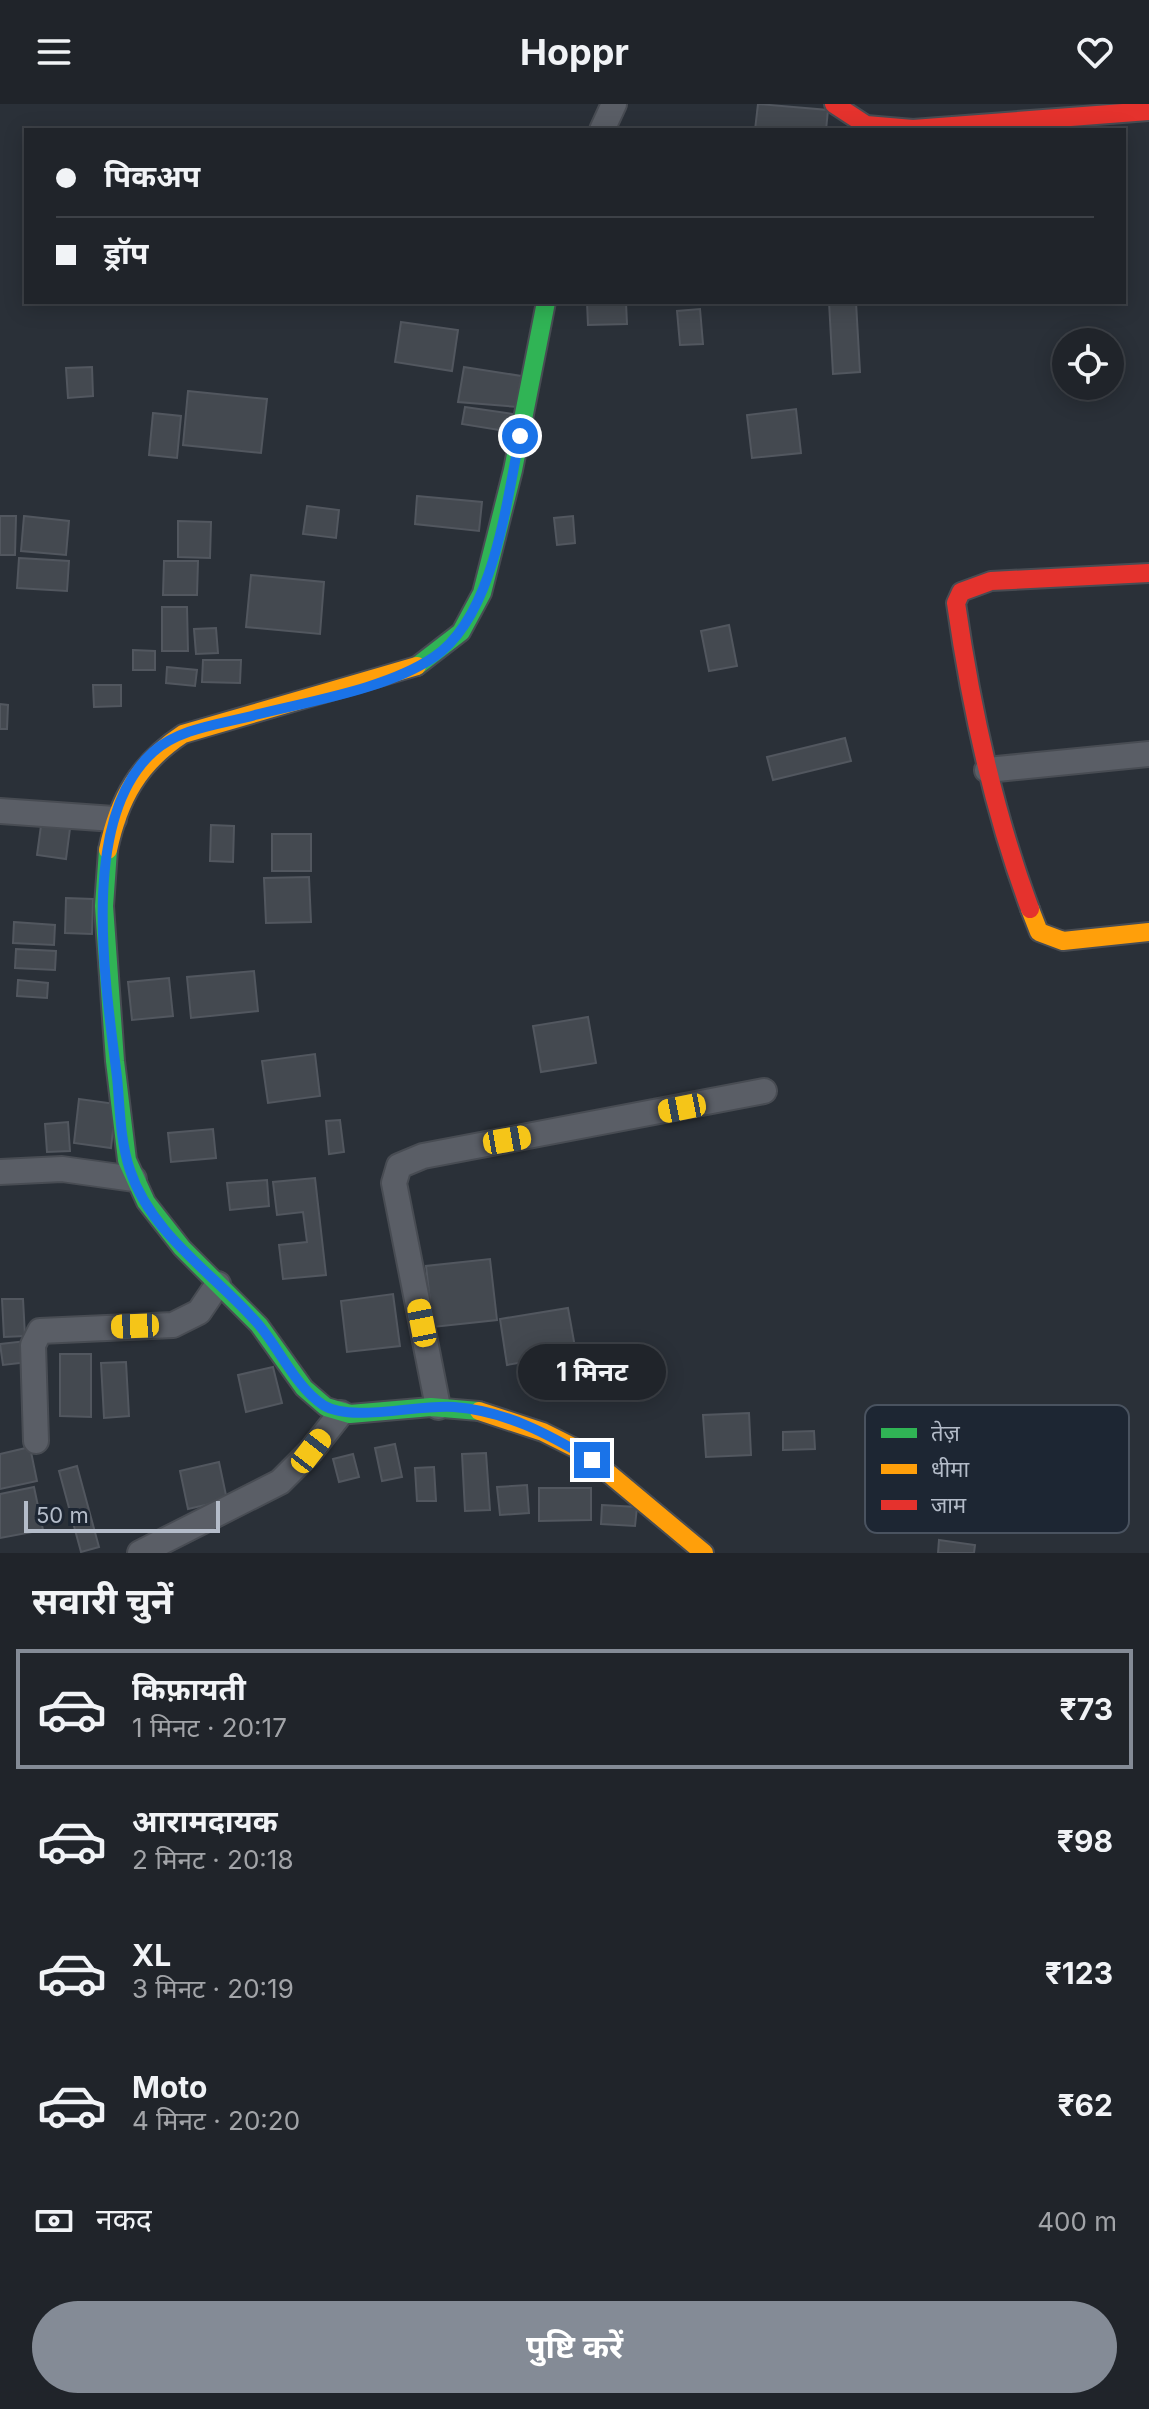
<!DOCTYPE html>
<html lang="hi">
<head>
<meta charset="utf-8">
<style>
  body { margin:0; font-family:Inter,"Noto Sans Devanagari",sans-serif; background:#282c32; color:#f1f3f6; height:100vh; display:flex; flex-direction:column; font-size:30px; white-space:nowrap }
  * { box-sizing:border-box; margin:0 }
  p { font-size:26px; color:#a2a4a8 }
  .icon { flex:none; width:44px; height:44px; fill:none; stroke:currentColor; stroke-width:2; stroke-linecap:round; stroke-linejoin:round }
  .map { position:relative; height:1449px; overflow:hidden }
  .panel { display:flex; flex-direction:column; background:#20242a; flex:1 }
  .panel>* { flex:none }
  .top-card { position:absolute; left:24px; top:24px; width:1102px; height:176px; border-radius:0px; box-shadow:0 4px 20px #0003,0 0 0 2px #3d4147; display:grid; align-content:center; height:176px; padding:0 32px; background:#20242a }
  .tools { position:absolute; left:1052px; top:224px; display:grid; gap:16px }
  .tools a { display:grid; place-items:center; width:72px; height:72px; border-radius:50%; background:#20242a; box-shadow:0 4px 20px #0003,0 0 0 2px #3d4147; font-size:40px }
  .scale { position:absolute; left:24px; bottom:20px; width:196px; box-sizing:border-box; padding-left:8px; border:4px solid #b4bcc9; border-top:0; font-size:22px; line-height:28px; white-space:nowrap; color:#b4bcc9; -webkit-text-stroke:6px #1d2633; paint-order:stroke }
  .end { position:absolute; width:36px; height:36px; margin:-18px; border:10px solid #1a73e8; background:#fff; box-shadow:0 0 0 4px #fff }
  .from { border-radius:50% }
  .bubble { position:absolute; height:56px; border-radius:28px; background:#20242a; box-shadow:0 4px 20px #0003,0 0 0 2px #3d4147; font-size:26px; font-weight:700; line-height:56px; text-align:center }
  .car { position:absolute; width:24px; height:48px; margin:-24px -12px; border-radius:10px; box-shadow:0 0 6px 2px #0007; background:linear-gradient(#f5c518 24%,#345 0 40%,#f5c518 0 76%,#345 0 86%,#f5c518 0) }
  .top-card b { display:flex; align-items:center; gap:28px; height:76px; font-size:30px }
  .top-card b+b { border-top:2px solid #3d4147 }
  .top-card i { width:20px; height:20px; background:#f1f3f6 }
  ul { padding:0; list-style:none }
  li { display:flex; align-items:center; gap:24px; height:120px; margin:0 16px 12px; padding:0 16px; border:4px solid transparent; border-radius:0px }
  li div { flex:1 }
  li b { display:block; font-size:30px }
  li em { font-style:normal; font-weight:700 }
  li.on { border-color:#848b96 }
  li>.icon { width:72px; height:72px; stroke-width:1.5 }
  h2 { padding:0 32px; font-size:36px; line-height:96px }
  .pay { display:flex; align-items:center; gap:20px; height:88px; padding:0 32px; font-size:30px }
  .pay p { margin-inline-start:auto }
  .action { display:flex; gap:16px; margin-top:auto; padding:16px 32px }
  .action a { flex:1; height:92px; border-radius:48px; background:#848b96; color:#fff; font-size:32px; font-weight:700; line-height:92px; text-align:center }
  header { display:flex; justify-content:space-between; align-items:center; height:104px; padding:0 32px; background:#20242a; font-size:36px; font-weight:700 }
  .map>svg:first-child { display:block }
  .building { fill:#444950; stroke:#52575f; stroke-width:2 }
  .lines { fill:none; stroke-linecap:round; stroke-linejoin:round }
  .street-casing { stroke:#484c53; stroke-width:28 }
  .fast-casing { stroke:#484c53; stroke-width:22 }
  .slow-casing { stroke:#484c53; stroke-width:22 }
  .jam-casing { stroke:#484c53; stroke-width:22 }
  .street { stroke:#5a5e66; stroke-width:24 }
  .fast { stroke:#30b455; stroke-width:18 }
  .slow { stroke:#ff9f0a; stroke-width:18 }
  .jam { stroke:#e5322d; stroke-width:18 }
  .route { stroke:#1a73e8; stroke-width:10 }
  .key { fill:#1d2633; stroke:#4a5360; stroke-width:2 }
  .key-label { font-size:22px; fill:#b4bcc9 }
</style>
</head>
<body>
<header><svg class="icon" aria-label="menu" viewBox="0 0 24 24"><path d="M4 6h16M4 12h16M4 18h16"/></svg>Hoppr<svg class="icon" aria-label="heart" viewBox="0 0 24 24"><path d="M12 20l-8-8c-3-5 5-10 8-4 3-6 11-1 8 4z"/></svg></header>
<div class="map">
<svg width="1149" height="1449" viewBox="0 0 1149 1449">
  <rect width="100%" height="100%" fill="#2a3038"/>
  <path class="building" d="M 758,0 L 828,6 L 826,26 L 755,26 Z
    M 587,198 L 626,198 L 627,220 L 588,221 Z
    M 829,198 L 856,198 L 860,268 L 833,270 Z
    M 700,205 L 703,240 L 680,241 L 677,207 Z
    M 401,218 L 458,226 L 452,267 L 395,258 Z
    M 92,263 L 93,292 L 68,294 L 66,264 Z
    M 464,263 L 528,273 L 518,303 L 458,298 Z
    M 188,287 L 267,295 L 261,349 L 183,341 Z
    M 465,303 L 520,311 L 518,329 L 462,320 Z
    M 796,305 L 801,349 L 752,354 L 747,311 Z
    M 153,309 L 181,312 L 177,354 L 149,351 Z
    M 417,392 L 482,398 L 479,427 L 415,420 Z
    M 307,402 L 339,406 L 336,434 L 303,430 Z
    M 0,412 L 16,412 L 15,451 L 0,451 Z
    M 24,412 L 69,417 L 66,451 L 21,447 Z
    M 573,412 L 575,439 L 557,441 L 554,414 Z
    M 178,417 L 211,418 L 210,454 L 178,453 Z
    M 19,454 L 69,457 L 67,487 L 17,484 Z
    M 164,457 L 198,457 L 197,491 L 163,491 Z
    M 251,471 L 324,478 L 320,530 L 246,523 Z
    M 162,503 L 187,503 L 188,547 L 162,547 Z
    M 729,521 L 737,562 L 709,567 L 701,527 Z
    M 216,524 L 218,549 L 196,550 L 194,525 Z
    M 133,546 L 155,547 L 155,566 L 133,566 Z
    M 203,556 L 241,556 L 240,579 L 202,578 Z
    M 167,563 L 197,566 L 195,582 L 166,579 Z
    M 93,581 L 121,581 L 121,602 L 94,603 Z
    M 0,600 L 8,601 L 7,625 L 0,625 Z
    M 845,634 L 851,657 L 773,676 L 767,653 Z
    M 42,714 L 71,717 L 66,755 L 37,751 Z
    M 211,721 L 234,722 L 233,758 L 210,757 Z
    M 272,730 L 311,730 L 311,767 L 272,767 Z
    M 309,773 L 311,818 L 266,819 L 264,774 Z
    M 66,794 L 93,795 L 92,830 L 65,829 Z
    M 14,818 L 55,821 L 54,841 L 13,839 Z
    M 16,845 L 56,847 L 55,866 L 15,864 Z
    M 254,867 L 258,907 L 191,914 L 187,873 Z
    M 169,874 L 173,912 L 132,916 L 128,878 Z
    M 18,876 L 48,879 L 47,894 L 17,892 Z
    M 588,913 L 596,959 L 541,968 L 533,922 Z
    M 315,950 L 320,992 L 268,999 L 262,957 Z
    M 79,995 L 116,1000 L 111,1044 L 74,1039 Z
    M 340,1016 L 344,1048 L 329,1050 L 326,1017 Z
    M 68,1018 L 70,1047 L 47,1048 L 45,1020 Z
    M 213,1025 L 216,1054 L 171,1058 L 168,1029 Z
    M 315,1074 L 326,1171 L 283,1175 L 279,1141 L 307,1138 L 303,1108 L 277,1111 L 273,1078 Z
    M 267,1076 L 269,1102 L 230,1106 L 227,1079 Z
    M 490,1155 L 497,1216 L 433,1223 L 426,1162 Z
    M 393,1190 L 400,1242 L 347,1248 L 341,1197 Z
    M 2,1195 L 23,1195 L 25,1232 L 4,1233 Z
    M 568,1204 L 576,1249 L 507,1261 L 500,1215 Z
    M 26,1237 L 28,1258 L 3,1261 L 0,1240 Z
    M 60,1250 L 91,1250 L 91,1313 L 60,1312 Z
    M 126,1258 L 129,1312 L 104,1314 L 101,1259 Z
    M 273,1263 L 282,1299 L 246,1308 L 238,1271 Z
    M 749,1309 L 751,1351 L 706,1353 L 703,1311 Z
    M 814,1327 L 815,1345 L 783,1346 L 783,1328 Z
    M 395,1340 L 402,1373 L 382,1377 L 375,1344 Z
    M 30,1343 L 37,1377 L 0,1385 L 0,1350 Z
    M 486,1349 L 490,1406 L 465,1407 L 462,1350 Z
    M 353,1350 L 359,1373 L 339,1378 L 333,1355 Z
    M 219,1358 L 227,1396 L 188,1405 L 180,1367 Z
    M 77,1362 L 99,1443 L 81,1448 L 59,1367 Z
    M 434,1363 L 436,1397 L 417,1397 L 415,1364 Z
    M 527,1381 L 529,1409 L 500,1411 L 497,1383 Z
    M 34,1383 L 43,1426 L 0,1434 L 0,1390 Z
    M 539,1384 L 591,1384 L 591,1416 L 539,1417 Z
    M 602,1401 L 637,1403 L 635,1422 L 601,1420 Z
    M 939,1436 L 975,1441 L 974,1449 L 938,1449 Z"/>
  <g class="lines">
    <g class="street-casing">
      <path id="street" d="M 602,26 L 614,0
        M 987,666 L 1149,650
        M 0,707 L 114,715
        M 0,1068 L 62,1065 L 134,1075
        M 438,1303 L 394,1079 L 399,1062 L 423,1052 L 764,987
        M 36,1337 L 33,1241 L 40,1227 L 173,1221 L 199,1208 L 218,1180
        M 140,1449 L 280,1378 L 311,1347 L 341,1309"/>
    </g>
    <g class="fast-casing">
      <path id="fast" d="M 417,562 L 461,528 L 482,489 L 513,366 L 546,198
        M 108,746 L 104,802 L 115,957 L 127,1056 L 146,1098 L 182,1144 L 259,1221 L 304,1284 L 326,1303 L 350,1310 L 431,1303 L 479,1307"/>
    </g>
    <g class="slow-casing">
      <path id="slow" d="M 108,746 C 119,694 139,659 183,630 L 417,562
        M 1030,805 L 1039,828 L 1063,837 L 1149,828
        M 479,1307 L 543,1328 L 583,1348 L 704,1449"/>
    </g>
    <g class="jam-casing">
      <path id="jam" d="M 834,0 L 866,21 L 913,25 L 1149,7
        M 1030,805 C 993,706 971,604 956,499 L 961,488 L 991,477 L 1149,469"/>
    </g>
    <use href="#street" class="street"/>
    <use href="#fast" class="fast"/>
    <use href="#slow" class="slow"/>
    <use href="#jam" class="jam"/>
  </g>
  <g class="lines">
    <path class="route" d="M 520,332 C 506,399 494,512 434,553 C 387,585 310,597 255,611 C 222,620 179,624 153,648 C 78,716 106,883 117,973 C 120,1003 120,1037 130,1066 C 151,1131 217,1172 259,1221 C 280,1246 296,1283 323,1301 C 352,1319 417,1300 454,1303 C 506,1307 548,1330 592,1356"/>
  </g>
  <rect x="865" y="1301" width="264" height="128" rx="12" class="key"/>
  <rect x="881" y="1324" width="36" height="10" fill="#30b455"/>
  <rect x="881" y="1360" width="36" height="10" fill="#ff9f0a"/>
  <rect x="881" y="1396" width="36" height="10" fill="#e5322d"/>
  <g class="key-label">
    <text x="931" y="1337">तेज़</text>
    <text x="931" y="1373">धीमा</text>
    <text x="931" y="1409">जाम</text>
  </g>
</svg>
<div class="tools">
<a><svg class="icon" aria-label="locate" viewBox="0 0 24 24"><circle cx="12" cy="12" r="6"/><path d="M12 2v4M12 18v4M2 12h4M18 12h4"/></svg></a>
</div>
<div class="scale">50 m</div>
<i class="end from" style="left:520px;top:332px"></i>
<i class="end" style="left:592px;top:1356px"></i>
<div class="bubble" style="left:518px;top:1240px;width:148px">1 मिनट</div>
<i class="car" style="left:682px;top:1004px;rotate:259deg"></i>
<i class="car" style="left:507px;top:1036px;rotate:80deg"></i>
<i class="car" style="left:422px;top:1219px;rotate:349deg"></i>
<i class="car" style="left:135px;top:1222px;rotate:268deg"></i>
<i class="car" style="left:311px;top:1347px;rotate:38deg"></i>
<div class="top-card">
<b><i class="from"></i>पिकअप</b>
<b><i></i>ड्रॉप</b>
</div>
</div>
<section class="panel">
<h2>सवारी चुनें</h2>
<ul>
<li class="on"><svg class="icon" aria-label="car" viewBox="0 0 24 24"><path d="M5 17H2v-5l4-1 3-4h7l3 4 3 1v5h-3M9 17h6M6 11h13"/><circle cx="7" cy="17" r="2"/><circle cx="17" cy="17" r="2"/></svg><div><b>किफ़ायती</b><p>1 मिनट · 20:17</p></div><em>₹73</em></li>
<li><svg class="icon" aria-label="car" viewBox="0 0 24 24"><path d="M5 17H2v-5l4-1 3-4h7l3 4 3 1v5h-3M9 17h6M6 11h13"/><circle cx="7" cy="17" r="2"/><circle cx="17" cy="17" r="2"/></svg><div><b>आरामदायक</b><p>2 मिनट · 20:18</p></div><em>₹98</em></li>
<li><svg class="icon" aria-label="car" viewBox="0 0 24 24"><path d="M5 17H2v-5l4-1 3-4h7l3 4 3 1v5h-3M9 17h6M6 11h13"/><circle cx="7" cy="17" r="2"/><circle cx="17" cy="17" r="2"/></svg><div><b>XL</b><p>3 मिनट · 20:19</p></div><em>₹123</em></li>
<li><svg class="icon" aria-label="car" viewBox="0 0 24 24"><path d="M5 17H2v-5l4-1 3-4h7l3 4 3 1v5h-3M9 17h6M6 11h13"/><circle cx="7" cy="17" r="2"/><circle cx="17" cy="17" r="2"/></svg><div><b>Moto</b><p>4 मिनट · 20:20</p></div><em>₹62</em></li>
</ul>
<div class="pay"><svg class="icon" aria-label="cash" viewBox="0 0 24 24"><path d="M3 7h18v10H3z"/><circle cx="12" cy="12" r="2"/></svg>नकद<p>400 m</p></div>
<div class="action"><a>पुष्टि करें</a></div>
</section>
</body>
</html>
